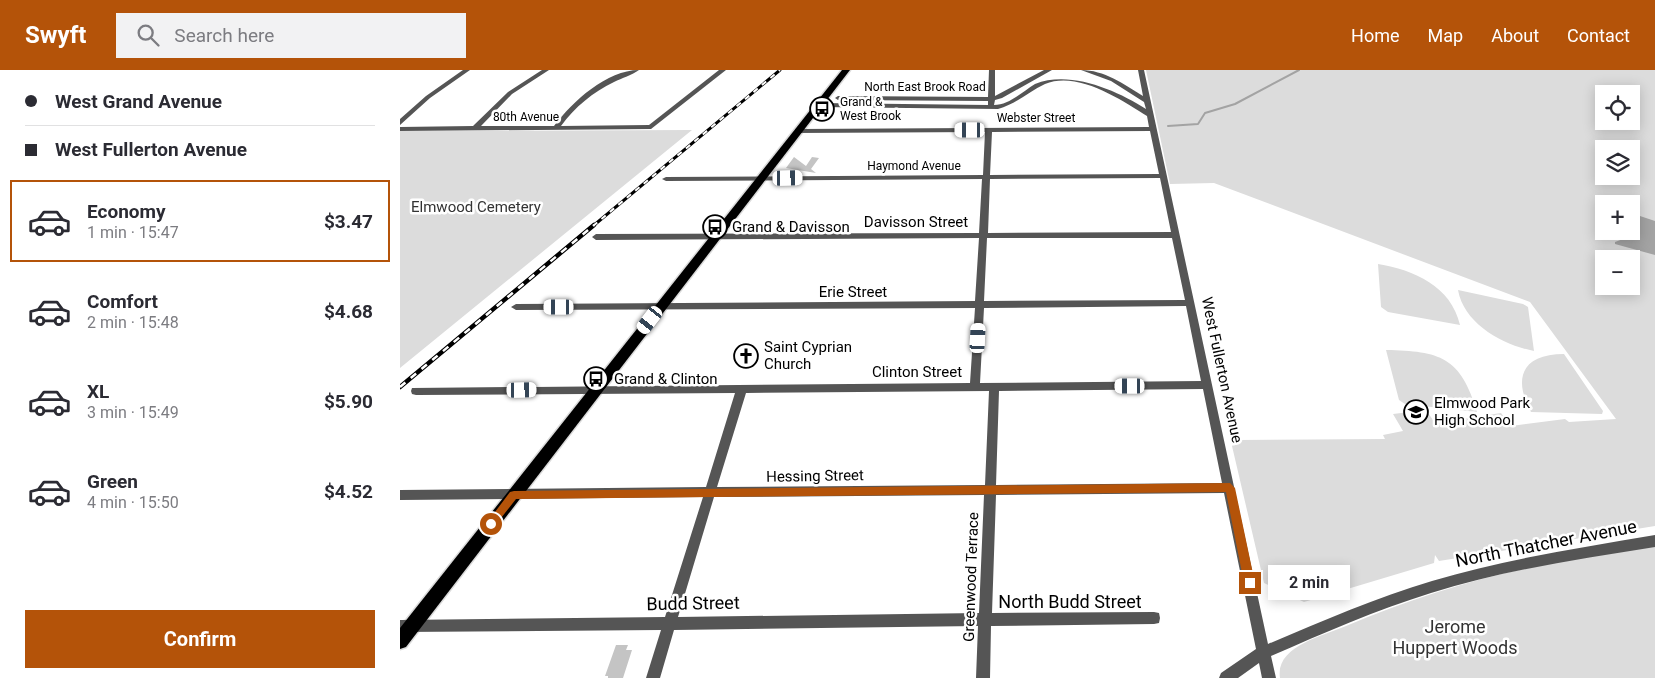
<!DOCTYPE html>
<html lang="en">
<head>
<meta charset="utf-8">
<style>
  body { margin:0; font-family:Roboto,sans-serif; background:#f2f2f3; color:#2b2b33; height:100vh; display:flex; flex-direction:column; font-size:19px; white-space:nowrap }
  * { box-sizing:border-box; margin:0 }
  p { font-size:16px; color:#7c7c81 }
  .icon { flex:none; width:28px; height:28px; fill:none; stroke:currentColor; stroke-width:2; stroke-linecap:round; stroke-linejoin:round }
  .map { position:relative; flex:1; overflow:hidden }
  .details { display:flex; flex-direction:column; background:#fff; width:400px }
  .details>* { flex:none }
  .hud { display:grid; align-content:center; height:110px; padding:0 25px; background:#fff }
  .fabs { position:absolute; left:1195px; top:15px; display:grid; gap:10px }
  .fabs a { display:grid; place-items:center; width:45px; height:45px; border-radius:0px; background:#fff; box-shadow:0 2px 12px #0003; font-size:25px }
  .end { position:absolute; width:22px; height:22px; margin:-11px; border:6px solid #b45309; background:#fff; box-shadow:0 0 0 2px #fff }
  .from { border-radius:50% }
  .bubble { position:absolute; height:35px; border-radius:0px; background:#fff; box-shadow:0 2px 12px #0003; font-size:16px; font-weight:700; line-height:35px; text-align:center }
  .car { position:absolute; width:15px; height:30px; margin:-15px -8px; border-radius:6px; box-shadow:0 0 4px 1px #0007; background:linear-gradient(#fff 24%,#345 0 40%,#fff 0 76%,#345 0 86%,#fff 0) }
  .hud b { display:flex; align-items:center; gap:18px; height:48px; font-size:19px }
  .hud b+b { border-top:1px solid #e1e1e2 }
  .hud i { width:12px; height:12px; background:#2b2b33 }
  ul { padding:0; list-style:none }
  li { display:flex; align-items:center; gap:15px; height:82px; margin:0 10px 8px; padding:0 15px; border:2px solid transparent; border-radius:0px }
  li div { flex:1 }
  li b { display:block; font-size:19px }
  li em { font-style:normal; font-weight:700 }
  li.current { border-color:#b45309 }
  li>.icon { width:45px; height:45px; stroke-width:1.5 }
  .action { display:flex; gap:10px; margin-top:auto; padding:10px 25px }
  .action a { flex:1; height:58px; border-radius:0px; background:#b45309; color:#fff; font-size:20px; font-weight:700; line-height:58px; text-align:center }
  header { display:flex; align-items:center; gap:30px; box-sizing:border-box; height:70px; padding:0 25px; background:#b45309; color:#fff }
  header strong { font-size:24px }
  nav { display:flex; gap:28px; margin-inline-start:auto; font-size:18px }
  .search { width:350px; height:45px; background:#f2f2f3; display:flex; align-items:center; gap:12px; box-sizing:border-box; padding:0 18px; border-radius:0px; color:#7c7c81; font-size:19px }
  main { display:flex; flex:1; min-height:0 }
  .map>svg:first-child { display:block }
  .green { fill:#dcdcdc; fill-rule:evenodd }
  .water { fill:#a3a3a3 }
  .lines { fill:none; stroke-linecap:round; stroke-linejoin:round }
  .stream { stroke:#a3a3a3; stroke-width:2 }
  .building { fill:#c4c4c4 }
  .major-casing { stroke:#dbdbdb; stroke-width:3 }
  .minor { fill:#555; fill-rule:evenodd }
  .major { fill:#000; fill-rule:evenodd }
  .rail-far1-casing { stroke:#000; stroke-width:3 }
  .rail-casing { stroke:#000; stroke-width:4.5 }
  .rail-far1 { stroke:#fff; stroke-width:2; stroke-dasharray:5.5; stroke-linecap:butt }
  .rail { stroke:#fff; stroke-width:2.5; stroke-dasharray:7; stroke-linecap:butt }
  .route { fill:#b45309 }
  .labels { text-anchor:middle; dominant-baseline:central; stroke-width:5; stroke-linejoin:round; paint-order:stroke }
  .far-street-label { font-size:12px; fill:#000; stroke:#fff }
  .far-poi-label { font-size:12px; fill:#000; stroke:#fff; text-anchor:start }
  .park-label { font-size:15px; fill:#333; stroke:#fff }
  .street-label { font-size:15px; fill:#000; stroke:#fff }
  .poi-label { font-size:15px; fill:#000; stroke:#fff; text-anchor:start }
  .near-street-label { font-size:18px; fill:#000; stroke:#fff }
  .near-park-label { font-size:18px; fill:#333; stroke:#fff }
</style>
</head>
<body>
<header>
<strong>Swyft</strong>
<div class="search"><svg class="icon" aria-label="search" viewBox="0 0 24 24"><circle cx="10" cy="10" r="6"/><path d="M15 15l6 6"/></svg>Search here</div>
<nav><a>Home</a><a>Map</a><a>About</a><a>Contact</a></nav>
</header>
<main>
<section class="details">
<div class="hud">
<b><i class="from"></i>West Grand Avenue</b>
<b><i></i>West Fullerton Avenue</b>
</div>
<ul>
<li class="current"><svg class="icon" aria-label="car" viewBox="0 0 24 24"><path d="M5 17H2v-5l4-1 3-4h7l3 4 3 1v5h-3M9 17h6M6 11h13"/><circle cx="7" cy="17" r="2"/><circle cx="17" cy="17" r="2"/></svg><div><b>Economy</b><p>1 min · 15:47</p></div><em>$3.47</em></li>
<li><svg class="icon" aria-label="car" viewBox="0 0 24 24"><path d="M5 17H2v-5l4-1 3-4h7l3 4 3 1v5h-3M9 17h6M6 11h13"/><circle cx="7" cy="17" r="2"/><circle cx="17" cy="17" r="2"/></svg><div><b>Comfort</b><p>2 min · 15:48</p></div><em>$4.68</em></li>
<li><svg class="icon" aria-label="car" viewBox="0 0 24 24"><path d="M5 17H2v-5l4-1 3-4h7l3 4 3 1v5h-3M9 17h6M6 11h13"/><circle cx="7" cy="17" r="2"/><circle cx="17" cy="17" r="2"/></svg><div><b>XL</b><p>3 min · 15:49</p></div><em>$5.90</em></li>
<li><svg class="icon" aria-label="car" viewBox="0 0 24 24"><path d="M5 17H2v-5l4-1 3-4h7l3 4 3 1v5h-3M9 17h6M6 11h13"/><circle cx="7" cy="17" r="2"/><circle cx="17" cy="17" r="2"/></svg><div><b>Green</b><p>4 min · 15:50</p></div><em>$4.52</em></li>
</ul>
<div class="action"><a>Confirm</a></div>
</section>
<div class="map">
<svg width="1255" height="608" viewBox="0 0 1255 608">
  <rect width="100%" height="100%" fill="#fff"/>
  <path class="green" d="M 746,0 L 1255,0 L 1255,456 L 1039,491 L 1035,485 L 1034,493 L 904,532 L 864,513 L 832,376 L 839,370 L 985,369 L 983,365 L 1003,361 L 993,344 L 1026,340 L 1035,353 L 1101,343 L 1111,356 L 1165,349 L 1169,352 L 1216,349 L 1130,232 L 814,113 L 770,114 ZM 1204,24 L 1231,24 L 1231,51 L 1204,51 ZM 1204,79 L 1231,79 L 1231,106 L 1204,106 ZM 1204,134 L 1231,134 L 1231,161 L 1204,161 ZM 1204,189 L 1231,189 L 1231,216 L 1204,216 Z
    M 292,60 L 0,298 L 0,61 Z
    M 978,194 C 1014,200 1051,216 1060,255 L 988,242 L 981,237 Z
    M 1058,220 L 1123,234 L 1128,237 L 1134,281 C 1103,275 1064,254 1058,220 Z
    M 986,280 C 1040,281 1061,287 1077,342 L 1005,334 L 999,330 Z
    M 1164,284 L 1203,341 L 1202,344 L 1131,342 C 1112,307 1123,284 1164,284 Z
    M 1255,476 L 1255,608 L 880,608 C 875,576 923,566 946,556 C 1008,530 1072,509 1138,496 C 1177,488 1216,483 1255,476 Z"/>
  <path class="water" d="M 1231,143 L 1255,151 L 1255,185 L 1215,174 L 1215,172 L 1223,169 L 1222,161 L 1231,161 Z"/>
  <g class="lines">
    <path class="stream" d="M 768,56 L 798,54 L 805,43 L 835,34 L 899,0"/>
  </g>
  <path class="building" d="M 394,87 L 406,96 L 412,87 L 419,88 L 411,99 L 416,103 L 386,98 Z
    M 216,575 L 228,575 L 226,580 L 232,580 L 223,608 L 208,608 L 208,606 L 205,606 Z"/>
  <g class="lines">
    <g class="major-casing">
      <path id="major" d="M 442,0 L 450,0 L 6,577 L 0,579 L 0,558 Z"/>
    </g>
    <path class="minor" d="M 63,0 L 70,0 L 30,28 L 0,55 L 0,49 L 26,26 Z
      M 142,0 L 149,0 L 112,24 L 81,56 L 154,56 C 173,31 207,0 239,0 C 232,5 222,8 214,12 C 193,22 175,37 161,56 L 249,55 L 319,0 L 326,0 L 251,59 L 0,61 L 0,57 L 73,56 L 108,22 Z
      M 589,0 L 595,0 L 595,26 L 644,0 L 652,0 L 602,28 L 595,30 L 594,35 C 609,35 622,22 635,14 C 670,0 716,20 746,39 L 744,32 L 711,11 L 681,0 C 704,0 724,14 743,26 L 738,0 L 744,0 L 868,574 C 922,551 976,528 1032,511 C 1105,489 1180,478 1255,465 L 1255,477 C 1180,489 1104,500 1031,523 C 976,540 924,563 871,586 L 876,608 L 862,608 L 859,593 L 838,608 L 819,608 L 821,603 L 856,579 L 824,423 L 596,425 L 592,543 L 754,542 L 759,543 L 760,548 L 759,553 L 754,554 L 591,556 L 590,608 L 576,608 L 578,556 L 274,560 L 260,608 L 246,608 L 261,560 L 0,562 L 0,550 L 265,547 L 303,427 L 0,430 L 0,420 L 306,417 L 335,323 L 16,325 L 12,324 L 11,321 L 12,318 L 570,313 L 575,238 L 116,240 L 111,237 L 116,234 L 575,231 L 579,168 L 196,170 L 192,167 L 196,164 L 579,163 L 582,109 L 266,111 L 262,109 L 266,107 L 583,105 L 585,62 L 395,63 L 395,59 L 398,59 L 749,57 L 747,46 C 722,30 677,0 645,14 C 628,22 616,34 598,39 L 419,37 L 416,35 L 419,33 L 588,35 L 588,31 L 438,30 L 435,28 L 438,26 L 588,27 ZM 750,61 L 759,104 L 590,105 L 592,62 ZM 760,108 L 771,162 L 588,163 L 590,109 ZM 587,168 L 772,168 L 785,230 L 584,231 ZM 786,236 L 801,311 L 580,313 L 584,238 ZM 803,319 L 822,413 L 596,415 L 599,321 ZM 589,321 L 585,415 L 317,417 L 346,323 ZM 584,425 L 579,543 L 278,547 L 314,427 Z"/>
    <use href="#major" class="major"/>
    <g class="rail-far1-casing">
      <path id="rail-far1" d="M 193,156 L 380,0"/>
    </g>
    <g class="rail-casing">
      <path id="rail" d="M 0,317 L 194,155"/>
    </g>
    <use href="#rail-far1" class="rail-far1"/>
    <use href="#rail" class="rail"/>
  </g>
  <path class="route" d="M 830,413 L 835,418 L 855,513 L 850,518 L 844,513 L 826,422 L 116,429 L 94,457 L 91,458 L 86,454 L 110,422 L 114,421 Z"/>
  <defs>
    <g id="bus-ring" transform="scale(1.25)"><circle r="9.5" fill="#fff" stroke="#000" stroke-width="1.5"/><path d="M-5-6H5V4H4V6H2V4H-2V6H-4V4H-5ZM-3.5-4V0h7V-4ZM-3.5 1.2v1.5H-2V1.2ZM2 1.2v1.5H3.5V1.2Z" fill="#000"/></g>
    <g id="church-ring" transform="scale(1.25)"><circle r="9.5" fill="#fff" stroke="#000" stroke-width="1.5"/><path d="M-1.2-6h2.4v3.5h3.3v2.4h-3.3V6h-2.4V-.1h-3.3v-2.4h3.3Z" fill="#000"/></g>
    <g id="school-ring" transform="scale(1.25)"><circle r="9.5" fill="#fff" stroke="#000" stroke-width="1.5"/><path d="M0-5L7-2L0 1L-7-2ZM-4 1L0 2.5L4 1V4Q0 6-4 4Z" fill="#000"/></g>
  </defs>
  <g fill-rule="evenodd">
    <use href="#bus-ring" x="422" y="39"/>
    <use href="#bus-ring" x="315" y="157"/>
    <use href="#church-ring" x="346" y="286"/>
    <use href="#bus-ring" x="196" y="309"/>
    <use href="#school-ring" x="1016" y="342"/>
  </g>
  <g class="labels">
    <g class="far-street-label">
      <text x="525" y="17">North East Brook Road</text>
      <text x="126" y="47">80th Avenue</text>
      <text x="636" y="48">Webster Street</text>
      <text x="514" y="96">Haymond Avenue</text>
    </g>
    <g class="far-poi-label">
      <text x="440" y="32">Grand &amp;<tspan x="440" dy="14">West Brook</tspan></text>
    </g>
    <g class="park-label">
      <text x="76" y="137">Elmwood Cemetery</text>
    </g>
    <g class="street-label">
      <text x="516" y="152">Davisson Street</text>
      <text x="453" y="222">Erie Street</text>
      <text transform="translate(822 300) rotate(78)">West Fullerton Avenue</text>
      <text x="517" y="302">Clinton Street</text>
      <text transform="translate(415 406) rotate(-1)">Hessing Street</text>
      <text transform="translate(571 507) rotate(-88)">Greenwood Terrace</text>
    </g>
    <g class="poi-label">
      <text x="332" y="157">Grand &amp; Davisson</text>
      <text x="364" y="277">Saint Cyprian<tspan x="364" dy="17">Church</tspan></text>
      <text x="214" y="309">Grand &amp; Clinton</text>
      <text x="1034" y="333">Elmwood Park<tspan x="1034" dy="17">High School</tspan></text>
    </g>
    <g class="near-street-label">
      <text transform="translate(1146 473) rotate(-11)">North Thatcher Avenue</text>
      <text x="670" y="531">North Budd Street</text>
      <text transform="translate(293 533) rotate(-1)">Budd Street</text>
    </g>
    <g class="near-park-label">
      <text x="1055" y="556">Jerome<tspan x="1055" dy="21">Huppert Woods</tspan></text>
    </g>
  </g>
</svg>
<div class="fabs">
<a><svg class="icon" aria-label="locate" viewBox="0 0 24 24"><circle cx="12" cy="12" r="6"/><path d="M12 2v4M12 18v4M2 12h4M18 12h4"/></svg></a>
<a><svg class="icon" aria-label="layers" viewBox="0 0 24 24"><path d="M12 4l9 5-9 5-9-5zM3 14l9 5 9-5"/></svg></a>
<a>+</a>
<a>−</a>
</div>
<i class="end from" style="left:91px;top:454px"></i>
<i class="end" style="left:850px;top:513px"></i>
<div class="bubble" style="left:868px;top:495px;width:82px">2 min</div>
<i class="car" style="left:570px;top:60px;rotate:270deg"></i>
<i class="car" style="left:388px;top:108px;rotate:89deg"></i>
<i class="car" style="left:159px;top:237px;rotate:270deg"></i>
<i class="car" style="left:250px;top:250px;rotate:218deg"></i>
<i class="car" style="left:578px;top:268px;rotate:3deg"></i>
<i class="car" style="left:730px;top:316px;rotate:270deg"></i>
<i class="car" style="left:122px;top:320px;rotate:89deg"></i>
</div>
</main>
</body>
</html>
